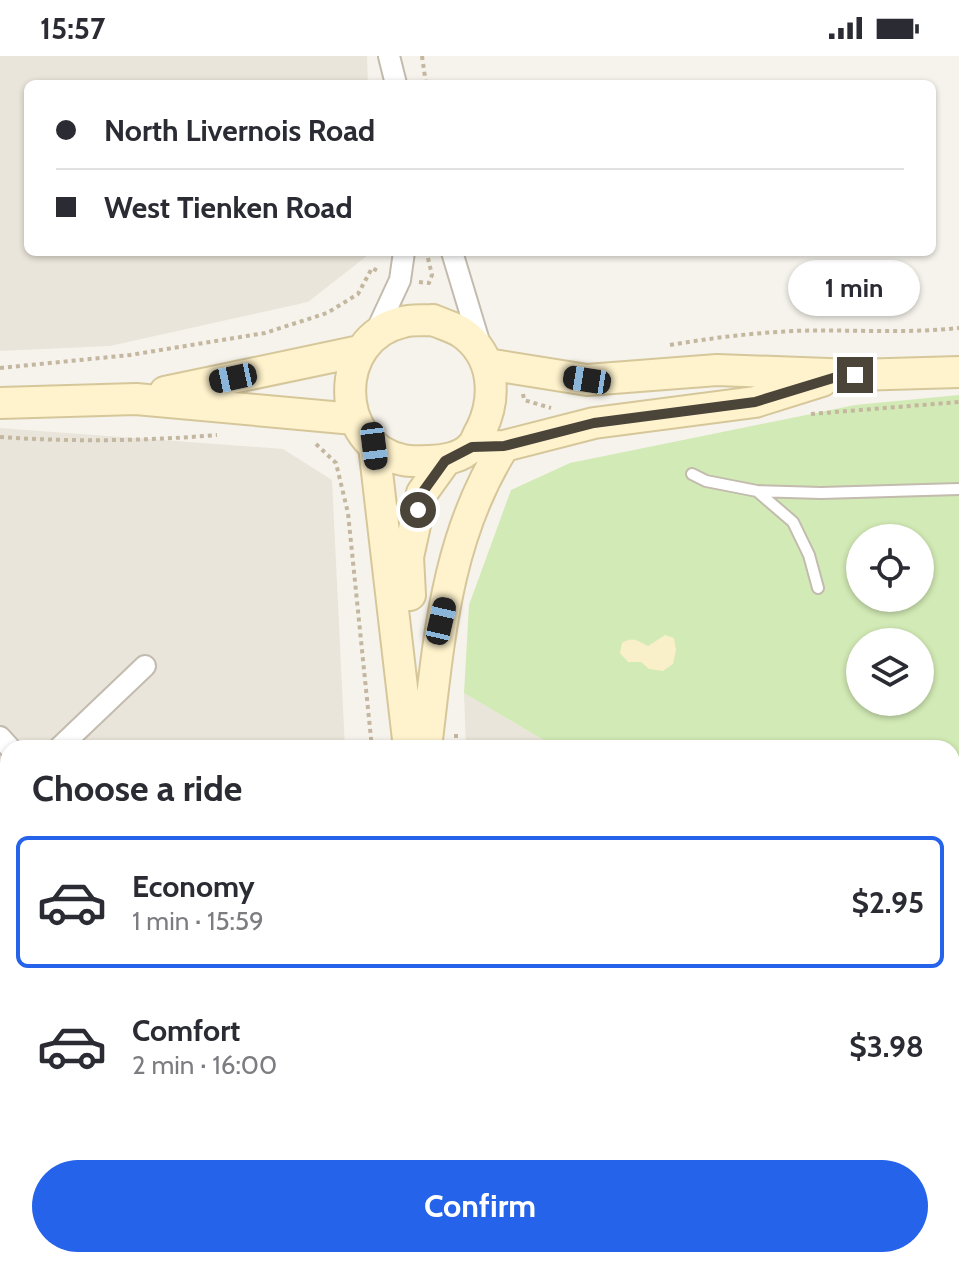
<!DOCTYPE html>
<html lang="en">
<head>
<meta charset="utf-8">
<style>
  body { margin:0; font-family:Cabin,sans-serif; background:#f7f7f7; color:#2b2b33; height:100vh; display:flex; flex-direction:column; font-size:30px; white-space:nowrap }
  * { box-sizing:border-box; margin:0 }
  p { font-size:26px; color:#7c7c81 }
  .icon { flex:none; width:44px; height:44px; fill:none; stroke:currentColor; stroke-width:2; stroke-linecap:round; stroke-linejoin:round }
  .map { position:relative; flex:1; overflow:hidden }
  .panel { position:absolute; left:0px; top:684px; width:960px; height:528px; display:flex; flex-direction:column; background:#fff; border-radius:24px 24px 0 0; box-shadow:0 2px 6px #0004 }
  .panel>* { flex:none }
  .banner { position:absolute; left:24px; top:24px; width:912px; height:176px; border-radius:12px; box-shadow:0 2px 6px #0004; display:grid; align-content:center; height:176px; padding:0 32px; background:#fff }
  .tools { position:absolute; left:846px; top:468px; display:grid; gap:16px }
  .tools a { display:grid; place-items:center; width:88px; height:88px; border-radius:50%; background:#fff; box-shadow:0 2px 6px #0004; font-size:40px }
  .end { position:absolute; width:36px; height:36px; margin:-18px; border:10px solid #4b4439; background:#fff; box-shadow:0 0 0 4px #fff }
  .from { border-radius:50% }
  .bubble { position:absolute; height:56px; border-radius:28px; background:#fff; box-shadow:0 2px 6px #0004; font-size:26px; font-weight:700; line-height:56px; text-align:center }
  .car { position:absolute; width:24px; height:48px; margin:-24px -12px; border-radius:10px; box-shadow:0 0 6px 2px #0007; background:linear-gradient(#222 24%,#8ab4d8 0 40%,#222 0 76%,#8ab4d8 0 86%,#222 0) }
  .banner b { display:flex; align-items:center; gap:28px; height:76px; font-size:30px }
  .banner b+b { border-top:2px solid #e1e1e2 }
  .banner i { width:20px; height:20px; background:#2b2b33 }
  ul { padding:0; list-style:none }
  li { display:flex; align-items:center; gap:24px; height:132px; margin:0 16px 12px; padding:0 16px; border:4px solid transparent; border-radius:12px }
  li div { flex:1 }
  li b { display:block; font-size:30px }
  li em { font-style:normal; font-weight:700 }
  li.active { border-color:#2563eb }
  li>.icon { width:72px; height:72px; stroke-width:1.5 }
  h2 { padding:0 32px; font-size:36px; line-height:96px }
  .cta { display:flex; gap:16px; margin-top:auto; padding:16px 32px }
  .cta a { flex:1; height:92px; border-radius:48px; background:#2563eb; color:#fff; font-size:32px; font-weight:700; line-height:92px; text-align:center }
  .status { display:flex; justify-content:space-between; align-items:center; height:56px; padding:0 40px; background:#fff; direction:ltr }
  .status svg { height:22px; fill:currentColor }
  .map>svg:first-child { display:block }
  .residential { fill:#eae5da }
  .green { fill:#d2eab5; fill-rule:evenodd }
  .sand { fill:#f9efc9 }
  .building { fill:#d8cfc1; stroke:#d3c7b4; stroke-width:2 }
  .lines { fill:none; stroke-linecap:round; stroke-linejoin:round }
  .lane-casing { stroke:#c2bbae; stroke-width:14 }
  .street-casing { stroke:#c2bbae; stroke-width:24 }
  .secondary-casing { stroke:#d6c79b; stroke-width:34 }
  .path { stroke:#c4b79f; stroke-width:4; stroke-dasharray:4 4; stroke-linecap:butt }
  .lane { stroke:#fff; stroke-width:10 }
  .street { stroke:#fff; stroke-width:20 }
  .secondary { stroke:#fff3cd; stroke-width:30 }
  .route { stroke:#4b4439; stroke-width:10 }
</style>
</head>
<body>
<div class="status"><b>15:57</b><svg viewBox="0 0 49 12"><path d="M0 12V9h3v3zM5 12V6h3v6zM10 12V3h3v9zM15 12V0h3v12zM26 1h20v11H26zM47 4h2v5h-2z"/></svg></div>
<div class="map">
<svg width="959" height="1212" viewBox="0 0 959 1212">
  <rect width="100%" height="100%" fill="#f6f3ec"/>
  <path class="residential" d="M 0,0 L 367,0 L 368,28 L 28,28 L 28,196 L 372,196 L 308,246 L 110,290 L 0,295 Z
    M 0,372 L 283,393 L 332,424 L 345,692 L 8,692 L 8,1204 L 370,1204 L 370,1212 L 0,1212 Z
    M 464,637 L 557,692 L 466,692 Z
    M 952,925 L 959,929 L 959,1212 L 486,1212 L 486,1204 L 952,1204 Z"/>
  <path class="green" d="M 959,339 L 959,929 L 952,925 L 952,692 L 557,692 L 464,637 L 469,549 L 511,434 L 570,407 L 855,349 ZM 860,482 L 920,482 L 920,542 L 860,542 ZM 860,586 L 920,586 L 920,646 L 860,646 Z"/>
  <path class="sand" d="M 665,579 L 674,582 L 676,594 L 673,608 L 663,615 L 649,613 L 641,606 L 628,606 L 620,597 L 622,587 C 634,580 637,585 648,590 Z"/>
  <path class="building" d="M 952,965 L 959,969 L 959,1062 L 952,1058 Z
    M 542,1204 L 567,1204 L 567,1212 L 543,1212 Z"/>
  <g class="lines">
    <g class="lane-casing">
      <path id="lane" d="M 692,418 L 706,425 L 757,435 L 793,466 L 809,499 L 818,532
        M 757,435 L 821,437 L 959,433"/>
    </g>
    <g class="street-casing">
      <path id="street" d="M 389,0 L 396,28
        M 452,196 L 481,292
        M 374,280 L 400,224 L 404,196
        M 0,681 L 10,692
        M 59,692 L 145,610
        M 952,1109 L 959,1113
        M 515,1204 L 515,1212
        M 117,1212 L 122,1204"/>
    </g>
    <g class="secondary-casing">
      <path id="secondary" d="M 433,264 C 442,268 453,271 461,276 C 495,299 497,341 481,374 C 478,378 476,386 472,390 C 462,402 442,405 428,405 C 420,405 411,406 403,404 C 333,389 332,282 403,266 C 412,263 424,265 433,264 Z
        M 487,308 L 587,324 L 717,314 L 855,319 L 959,316
        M 165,336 L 360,295
        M 0,347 L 136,343 L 354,363
        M 374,390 L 409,692
        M 472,391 L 504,390 L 594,367 L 755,346 L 822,325
        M 410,539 L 408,501 L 422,437 L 445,405
        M 426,692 C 439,586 445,483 504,390
        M 434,1204 L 434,1212"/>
    </g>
    <path class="path" d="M 422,0 L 426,28
      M 419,226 L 429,227 L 432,219 L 427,198
      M 670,289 C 711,282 752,277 793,275 C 848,273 904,278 959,272
      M 0,312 L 130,299 L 265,277 L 327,257 L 358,238 L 372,212 L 380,216
      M 523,338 L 524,344 L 551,352
      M 811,358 L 959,346
      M 0,381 C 73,386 145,385 217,379
      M 316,388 L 336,407 L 348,457 L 372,692
      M 456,678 L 456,692
      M 395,1204 L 395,1212
      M 490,1204 L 490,1212"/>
    <use href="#lane" class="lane"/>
    <use href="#street" class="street"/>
    <use href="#secondary" class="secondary"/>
  </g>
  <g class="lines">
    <path class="route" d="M 418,454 L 422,437 L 445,405 L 472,391 L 504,390 L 594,367 L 755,346 L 843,319 L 855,319"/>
  </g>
</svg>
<div class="tools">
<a><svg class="icon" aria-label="locate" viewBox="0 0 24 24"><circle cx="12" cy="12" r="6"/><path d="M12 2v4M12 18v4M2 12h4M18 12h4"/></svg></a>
<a><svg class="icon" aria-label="layers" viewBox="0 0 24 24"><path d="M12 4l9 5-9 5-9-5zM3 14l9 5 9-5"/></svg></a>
</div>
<i class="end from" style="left:418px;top:454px"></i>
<i class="end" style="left:855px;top:319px"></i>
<div class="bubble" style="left:788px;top:204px;width:132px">1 min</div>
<i class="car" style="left:233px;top:322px;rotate:258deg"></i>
<i class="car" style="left:587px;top:324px;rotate:279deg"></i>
<i class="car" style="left:374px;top:390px;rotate:173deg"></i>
<i class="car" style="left:441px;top:565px;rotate:13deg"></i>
<div class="banner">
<b><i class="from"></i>North Livernois Road</b>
<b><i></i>West Tienken Road</b>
</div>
<section class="panel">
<h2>Choose a ride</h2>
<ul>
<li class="active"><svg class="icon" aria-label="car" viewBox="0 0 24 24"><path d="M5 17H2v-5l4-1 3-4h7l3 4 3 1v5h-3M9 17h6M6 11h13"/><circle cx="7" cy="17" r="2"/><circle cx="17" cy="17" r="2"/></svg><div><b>Economy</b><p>1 min · 15:59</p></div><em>$2.95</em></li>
<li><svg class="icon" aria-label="car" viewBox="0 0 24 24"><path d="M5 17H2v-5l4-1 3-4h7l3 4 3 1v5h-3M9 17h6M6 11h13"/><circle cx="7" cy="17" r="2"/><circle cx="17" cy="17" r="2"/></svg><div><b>Comfort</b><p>2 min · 16:00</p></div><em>$3.98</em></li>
</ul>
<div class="cta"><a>Confirm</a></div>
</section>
</div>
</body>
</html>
